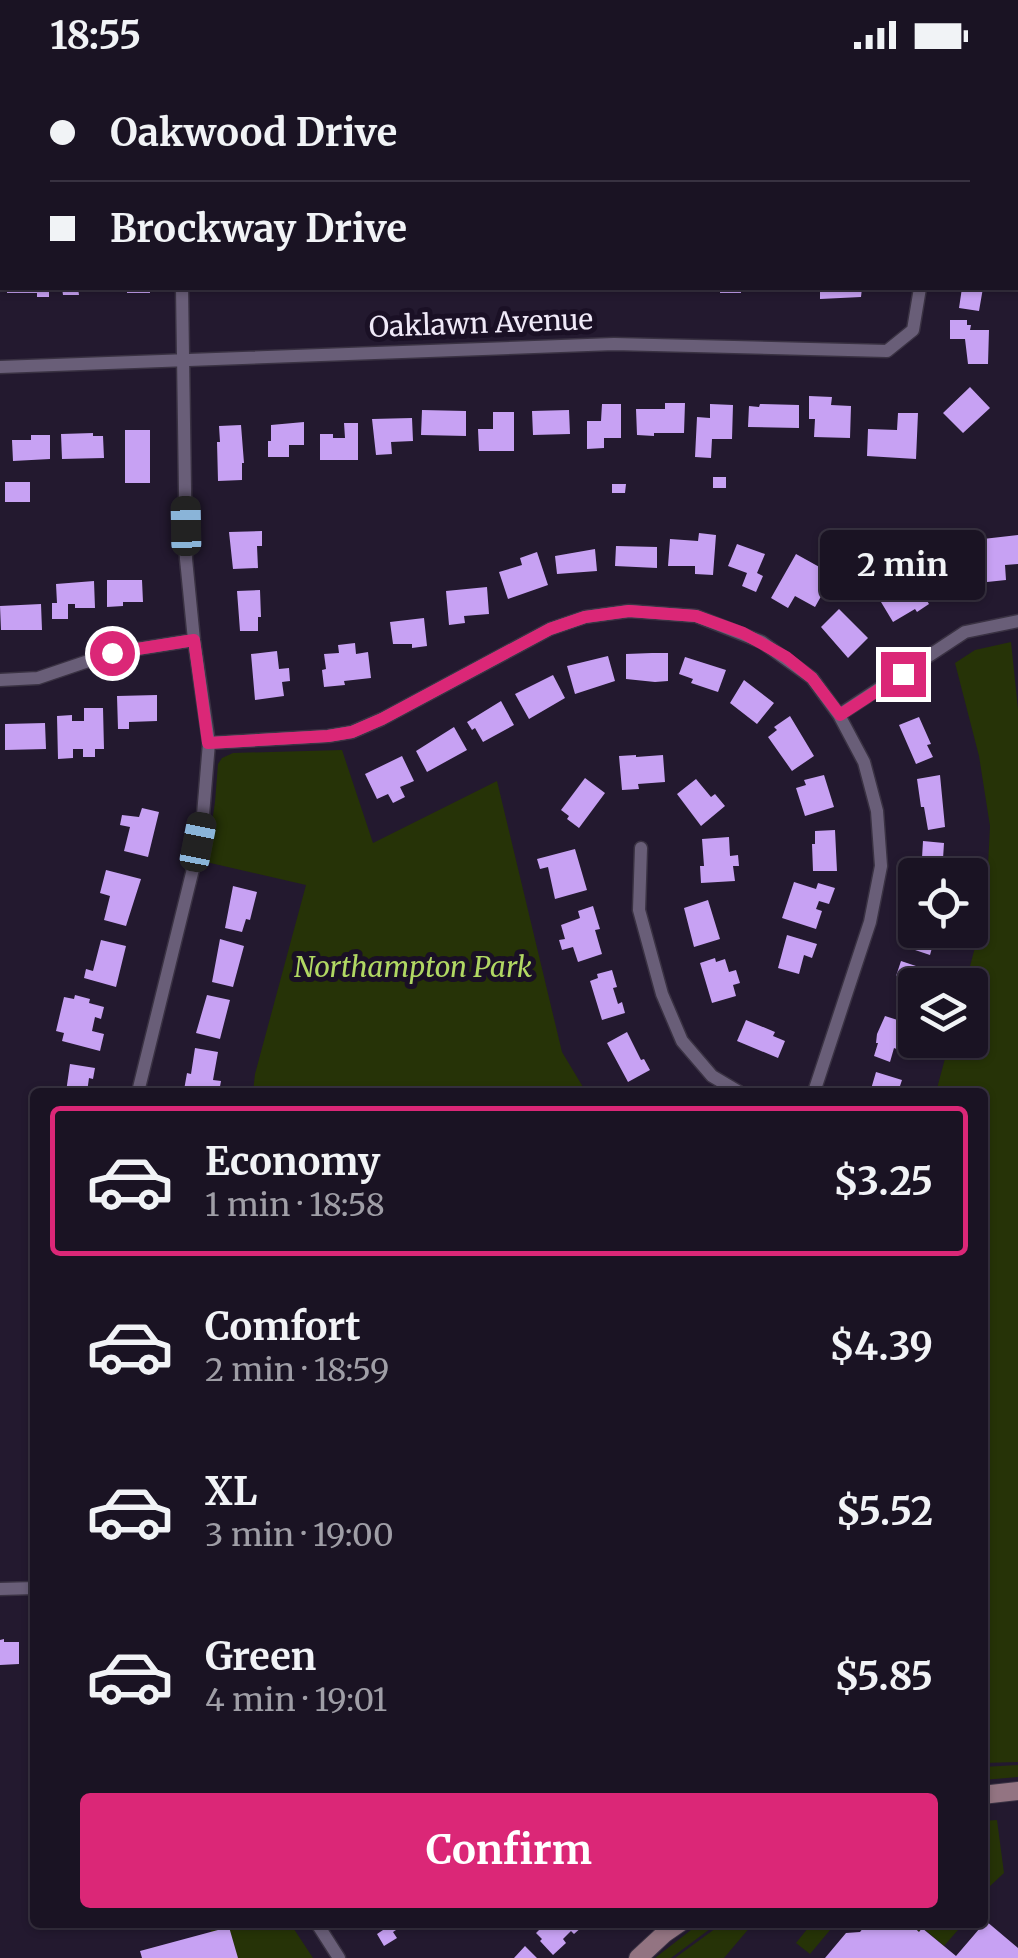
<!DOCTYPE html>
<html lang="en">
<head>
<meta charset="utf-8">
<style>
  body { margin:0; font-family:Merriweather,serif; background:#272030; color:#f1f3f6; height:100vh; display:flex; flex-direction:column; font-size:38px; white-space:nowrap }
  * { box-sizing:border-box; margin:0 }
  p { font-size:32px; color:#9f9ea6 }
  .icon { flex:none; width:55px; height:55px; fill:none; stroke:currentColor; stroke-width:2; stroke-linecap:round; stroke-linejoin:round }
  .map { position:relative; flex:1; overflow:hidden }
  .panel { position:absolute; left:30px; top:1018px; width:958px; height:840px; display:flex; flex-direction:column; background:#1a1323; border-radius:10px; box-shadow:0 2px 8px #0004,0 0 0 2px #383241 }
  .panel>* { flex:none }
  .banner { position:absolute; left:0px; top:0px; width:1020px; height:220px; box-shadow:0 2px 8px #0004,0 0 0 2px #383241; display:grid; align-content:center; height:220px; padding:0 50px; background:#1a1323 }
  .buttons { position:absolute; left:898px; top:788px; display:grid; gap:20px }
  .buttons a { display:grid; place-items:center; width:90px; height:90px; border-radius:10px; background:#1a1323; box-shadow:0 2px 8px #0004,0 0 0 2px #383241; font-size:50px }
  .end { position:absolute; width:45px; height:45px; margin:-22px; border:12px solid #db2777; background:#fff; box-shadow:0 0 0 5px #fff }
  .from { border-radius:50% }
  .bubble { position:absolute; height:70px; border-radius:10px; background:#1a1323; box-shadow:0 2px 8px #0004,0 0 0 2px #383241; font-size:32px; font-weight:700; line-height:70px; text-align:center }
  .car { position:absolute; width:30px; height:60px; margin:-30px -15px; border-radius:12px; box-shadow:0 0 8px 2px #0007; background:linear-gradient(#222 24%,#8ab4d8 0 40%,#222 0 76%,#8ab4d8 0 86%,#222 0) }
  .banner b { display:flex; align-items:center; gap:35px; height:95px; font-size:38px }
  .banner b+b { border-top:2px solid #383241 }
  .banner i { width:25px; height:25px; background:#f1f3f6 }
  ul { padding:18px 0 0; list-style:none }
  li { display:flex; align-items:center; gap:30px; height:150px; margin:0 20px 15px; padding:0 30px; border:5px solid transparent; border-radius:10px }
  li div { flex:1 }
  li b { display:block; font-size:38px }
  li em { font-style:normal; font-weight:700 }
  li.on { border-color:#db2777 }
  li>.icon { width:90px; height:90px; stroke-width:1.5 }
  .cta { display:flex; gap:20px; margin-top:auto; padding:20px 50px }
  .cta a { flex:1; height:115px; border-radius:10px; background:#db2777; color:#fff; font-size:40px; font-weight:700; line-height:115px; text-align:center }
  .status { display:flex; justify-content:space-between; align-items:center; height:70px; padding:0 50px; background:#1a1323; direction:ltr }
  .status svg { height:28px; fill:currentColor }
  .map>svg:first-child { display:block }
  .green { fill:#263307 }
  .building { fill:#c7a1f3 }
  .lines { fill:none; stroke-linecap:round; stroke-linejoin:round }
  .street-casing { stroke:#3a3243; stroke-width:15 }
  .secondary-casing { stroke:#3a3243; stroke-width:20 }
  .street { stroke:#695e78; stroke-width:12 }
  .secondary { stroke:#937482; stroke-width:18 }
  .route { stroke:#db2777; stroke-width:12 }
  .labels { text-anchor:middle; dominant-baseline:central; stroke-width:10; stroke-linejoin:round; paint-order:stroke }
  .street-label { font-size:28px; fill:#efe9f8; stroke:#1a1025 }
  .park-label { font-size:28px; font-style:italic; fill:#b1d863; stroke:#1a1025 }
</style>
</head>
<body>
<div class="status"><b>18:55</b><svg viewBox="0 0 49 12"><path d="M0 12V9h3v3zM5 12V6h3v6zM10 12V3h3v9zM15 12V0h3v12zM26 1h20v11H26zM47 4h2v5h-2z"/></svg></div>
<div class="map">
<svg width="1018" height="1888" viewBox="0 0 1018 1888">
  <rect width="100%" height="100%" fill="#23192f"/>
  <path class="green" d="M 1011,572 L 1018,639 L 1018,1692 L 983,1693 L 982,1022 L 936,1022 L 950,970 L 970,970 L 970,915 L 965,915 L 986,836 L 990,756 L 979,686 L 955,593 L 975,580 Z
    M 342,680 L 373,773 L 497,711 L 562,982 L 586,1022 L 253,1022 L 255,1004 L 306,815 L 206,792 L 215,732 L 218,694 L 222,688 L 233,683 Z
    M 1018,1695 L 1018,1707 L 983,1710 L 983,1697 Z
    M 997,1750 L 1004,1803 L 989,1817 L 983,1830 L 983,1751 Z
    M 225,1853 L 290,1853 L 313,1888 L 238,1888 L 211,1862 L 210,1857 Z
    M 700,1853 L 718,1853 L 671,1888 L 655,1888 Z
    M 723,1853 L 783,1853 L 777,1855 L 751,1856 L 724,1888 L 675,1888 Z
    M 812,1853 L 835,1854 L 810,1884 L 796,1873 Z
    M 908,1853 L 964,1853 L 944,1876 L 923,1858 L 919,1862 Z"/>
  <path class="building" d="M 7,218 L 49,218 L 49,227 L 37,227 L 37,223 L 7,223 Z
    M 62,218 L 78,218 L 79,225 L 63,225 Z
    M 127,218 L 150,218 L 150,223 L 127,223 Z
    M 720,218 L 741,218 L 741,223 L 720,223 Z
    M 820,218 L 862,218 L 861,227 L 820,229 Z
    M 962,218 L 983,218 L 979,241 L 959,238 Z
    M 950,250 L 967,250 L 967,255 L 971,255 L 970,260 L 989,260 L 988,294 L 968,294 L 965,269 L 950,269 Z
    M 970,317 L 990,338 L 963,363 L 943,343 Z
    M 809,326 L 832,327 L 831,335 L 851,336 L 850,368 L 814,367 L 815,349 L 809,349 Z
    M 665,333 L 685,333 L 684,363 L 654,363 L 654,366 L 637,365 L 636,339 L 665,339 Z
    M 602,334 L 621,334 L 621,368 L 604,368 L 604,378 L 587,379 L 587,351 L 601,351 Z
    M 710,334 L 733,335 L 732,369 L 712,369 L 711,388 L 695,387 L 697,347 L 710,348 Z
    M 760,334 L 799,335 L 799,358 L 748,357 L 749,336 L 759,337 Z
    M 422,340 L 466,341 L 466,366 L 421,365 Z
    M 569,340 L 570,364 L 533,365 L 532,341 Z
    M 493,342 L 514,342 L 514,381 L 479,381 L 478,359 L 493,359 Z
    M 898,343 L 918,343 L 916,389 L 867,386 L 868,359 L 897,360 Z
    M 412,348 L 413,371 L 391,372 L 392,384 L 376,385 L 372,349 Z
    M 304,352 L 304,375 L 289,375 L 289,387 L 268,387 L 268,371 L 271,371 L 271,355 Z
    M 344,353 L 358,353 L 358,390 L 320,390 L 320,364 L 333,364 L 333,368 L 345,368 Z
    M 241,355 L 244,393 L 242,393 L 242,410 L 218,411 L 217,372 L 220,372 L 219,356 Z
    M 125,360 L 150,360 L 150,413 L 125,413 Z
    M 93,363 L 93,366 L 103,366 L 104,388 L 62,389 L 61,364 Z
    M 31,365 L 50,365 L 50,389 L 13,391 L 12,370 L 31,370 Z
    M 713,407 L 726,407 L 726,418 L 713,418 Z
    M 5,412 L 30,412 L 30,432 L 5,432 Z
    M 612,414 L 626,414 L 625,423 L 612,423 Z
    M 262,461 L 262,476 L 257,476 L 258,498 L 233,499 L 229,462 Z
    M 699,463 L 716,465 L 713,505 L 695,504 L 695,496 L 668,496 L 670,469 L 698,471 Z
    M 1018,465 L 1018,494 L 1005,495 L 1006,510 L 987,512 L 983,469 Z
    M 964,472 L 977,506 L 934,522 L 925,498 L 953,487 L 950,478 Z
    M 737,474 L 765,484 L 757,503 L 763,506 L 756,522 L 742,516 L 747,503 L 728,496 Z
    M 616,476 L 657,477 L 657,498 L 615,496 Z
    M 595,479 L 597,501 L 557,504 L 555,486 Z
    M 537,482 L 548,515 L 508,529 L 499,502 L 522,495 L 520,488 Z
    M 796,484 L 823,499 L 818,508 L 828,514 L 815,537 L 795,526 L 788,538 L 771,528 Z
    M 107,510 L 142,510 L 143,532 L 123,532 L 123,536 L 107,537 Z
    M 94,511 L 95,538 L 75,538 L 75,534 L 68,534 L 68,549 L 52,549 L 52,533 L 57,533 L 56,514 Z
    M 915,511 L 929,534 L 917,542 L 915,539 L 893,552 L 881,532 Z
    M 487,517 L 489,544 L 464,546 L 465,553 L 449,555 L 446,521 Z
    M 260,520 L 261,547 L 258,547 L 258,561 L 240,561 L 237,521 Z
    M 41,534 L 42,560 L 1,560 L 0,536 Z
    M 839,539 L 868,568 L 848,588 L 821,557 Z
    M 424,548 L 427,576 L 412,578 L 412,574 L 393,574 L 390,552 Z
    M 355,573 L 356,584 L 368,582 L 371,608 L 344,611 L 345,615 L 324,617 L 322,600 L 326,599 L 324,584 L 339,583 L 338,575 Z
    M 277,581 L 279,599 L 289,598 L 290,611 L 282,612 L 284,626 L 255,630 L 251,584 Z
    M 652,583 L 668,583 L 668,611 L 655,612 L 626,609 L 626,584 Z
    M 608,586 L 615,611 L 575,624 L 567,596 Z
    M 685,587 L 726,600 L 718,622 L 691,613 L 693,609 L 679,604 Z
    M 553,605 L 565,628 L 529,649 L 515,624 Z
    M 744,610 L 774,633 L 757,654 L 730,633 Z
    M 157,625 L 157,651 L 129,652 L 129,659 L 118,659 L 117,626 Z
    M 501,631 L 514,655 L 483,672 L 475,658 L 472,660 L 467,652 Z
    M 84,638 L 103,638 L 104,679 L 95,679 L 95,687 L 83,687 L 83,679 L 73,679 L 73,688 L 58,689 L 57,646 L 72,645 L 72,651 L 84,651 Z
    M 790,646 L 814,686 L 792,701 L 768,667 L 777,660 L 774,657 Z
    M 919,647 L 931,674 L 927,675 L 933,687 L 916,694 L 899,655 Z
    M 45,653 L 46,679 L 5,680 L 5,654 Z
    M 454,657 L 467,680 L 427,702 L 416,681 Z
    M 636,685 L 636,687 L 663,685 L 665,712 L 638,714 L 639,719 L 622,720 L 619,686 Z
    M 402,686 L 414,711 L 400,717 L 405,727 L 393,733 L 388,724 L 377,729 L 365,704 Z
    M 824,705 L 834,737 L 805,746 L 796,718 L 806,715 L 804,710 Z
    M 940,705 L 945,757 L 928,760 L 924,737 L 921,737 L 917,709 Z
    M 585,708 L 605,723 L 579,758 L 567,749 L 569,746 L 561,740 Z
    M 696,709 L 711,727 L 715,724 L 725,736 L 701,756 L 677,724 Z
    M 142,738 L 159,742 L 148,787 L 124,781 L 130,757 L 120,755 L 122,745 L 139,747 Z
    M 835,760 L 837,801 L 813,801 L 812,774 L 815,774 L 815,761 Z
    M 729,767 L 730,786 L 738,785 L 739,796 L 733,796 L 735,811 L 701,813 L 700,796 L 704,796 L 702,769 Z
    M 923,771 L 944,773 L 942,805 L 921,805 Z
    M 575,779 L 587,820 L 555,829 L 548,797 L 540,799 L 537,789 Z
    M 106,800 L 141,809 L 126,856 L 104,850 L 110,826 L 100,823 Z
    M 794,812 L 816,819 L 818,813 L 835,818 L 829,834 L 819,831 L 816,839 L 822,841 L 816,859 L 782,848 Z
    M 233,816 L 257,822 L 250,850 L 246,849 L 242,862 L 225,858 Z
    M 708,830 L 720,869 L 694,877 L 684,838 Z
    M 593,836 L 600,859 L 595,860 L 602,884 L 578,892 L 573,877 L 562,880 L 559,870 L 565,869 L 561,855 L 580,848 L 578,841 Z
    M 914,852 L 915,860 L 937,860 L 930,885 L 906,877 Z
    M 787,865 L 817,874 L 812,888 L 804,885 L 799,904 L 778,898 Z
    M 220,869 L 244,876 L 233,917 L 212,912 Z
    M 101,870 L 126,876 L 116,917 L 84,908 L 86,899 L 93,901 Z
    M 715,888 L 716,892 L 725,889 L 729,902 L 736,900 L 740,913 L 733,915 L 736,926 L 712,933 L 700,893 Z
    M 901,891 L 940,904 L 936,915 L 915,915 L 915,941 L 901,937 L 910,911 L 896,906 Z
    M 612,900 L 617,917 L 613,918 L 618,934 L 622,932 L 625,943 L 602,950 L 590,911 L 598,908 L 597,904 Z
    M 75,925 L 90,929 L 89,933 L 104,937 L 101,949 L 95,947 L 92,961 L 104,964 L 100,981 L 62,971 L 64,963 L 56,961 L 64,927 L 74,929 Z
    M 207,925 L 230,930 L 220,969 L 196,963 Z
    M 885,946 L 907,953 L 899,980 L 894,978 L 890,992 L 874,986 L 878,973 L 876,973 L 877,964 Z
    M 746,950 L 775,962 L 773,966 L 785,971 L 778,988 L 737,971 Z
    M 627,962 L 641,990 L 644,989 L 650,1000 L 628,1012 L 607,973 Z
    M 195,978 L 218,982 L 213,1010 L 221,1011 L 219,1022 L 184,1020 L 187,1003 L 191,1004 Z
    M 70,994 L 95,998 L 93,1009 L 89,1008 L 87,1022 L 66,1022 Z
    M 876,1002 L 902,1010 L 898,1022 L 874,1022 L 875,1020 L 871,1019 Z
    M 4,1569 L 4,1572 L 19,1572 L 19,1594 L 0,1595 L 0,1570 Z
    M 986,1851 L 1018,1878 L 1018,1888 L 825,1888 L 846,1863 L 860,1862 L 868,1852 L 908,1852 L 919,1862 L 922,1858 L 956,1886 Z
    M 383,1852 L 408,1852 L 393,1862 L 397,1868 L 384,1876 L 377,1864 L 386,1858 Z
    M 547,1852 L 580,1852 L 583,1856 L 574,1864 L 571,1861 L 563,1869 L 566,1873 L 553,1885 L 540,1871 L 542,1869 L 536,1863 Z
    M 229,1857 L 238,1888 L 142,1888 L 140,1881 Z
    M 525,1876 L 537,1888 L 514,1888 Z"/>
  <g class="lines">
    <g class="street-casing">
      <path id="street" d="M 180,0 L 180,2
        M 702,0 L 718,2
        M 0,297 L 614,274 L 887,281 L 913,260 L 920,218
        M 0,610 L 38,608 L 112,583 L 194,570
        M 839,645 L 965,562 L 1018,551
        M 209,673 L 328,666 L 352,662 L 382,649 L 550,559 L 585,547 L 629,541 L 696,546 L 762,572 L 812,608 L 839,645 L 864,692 L 877,741 L 881,796 L 870,852 L 814,1022
        M 641,778 L 639,840 L 662,924 L 682,971 L 712,1006 L 739,1022
        M 138,1022 L 193,799 L 203,745 L 209,673 L 194,570 L 186,489 L 182,218
        M 0,1519 L 35,1518
        M 316,1852 L 339,1888"/>
    </g>
    <g class="secondary-casing">
      <path id="secondary" d="M 982,1725 L 1018,1721
        M 638,1888 L 665,1863 L 681,1852"/>
    </g>
    <use href="#street" class="street"/>
    <use href="#secondary" class="secondary"/>
  </g>
  <g class="lines">
    <path class="route" d="M 112,583 L 194,570 L 208,673 L 328,666 L 352,662 L 382,649 L 550,559 L 585,547 L 629,541 L 696,546 L 743,563 L 786,587 L 812,608 L 840,645 L 903,604"/>
  </g>
  <g class="labels">
    <g class="street-label">
      <text transform="translate(481 253) rotate(-2)">Oaklawn Avenue</text>
    </g>
    <g class="park-label">
      <text x="413" y="897">Northampton Park</text>
    </g>
  </g>
</svg>
<div class="buttons">
<a><svg class="icon" aria-label="locate" viewBox="0 0 24 24"><circle cx="12" cy="12" r="6"/><path d="M12 2v4M12 18v4M2 12h4M18 12h4"/></svg></a>
<a><svg class="icon" aria-label="layers" viewBox="0 0 24 24"><path d="M12 4l9 5-9 5-9-5zM3 14l9 5 9-5"/></svg></a>
</div>
<i class="end from" style="left:112px;top:583px"></i>
<i class="end" style="left:903px;top:604px"></i>
<div class="bubble" style="left:820px;top:460px;width:165px">2 min</div>
<i class="car" style="left:186px;top:456px;rotate:359deg"></i>
<i class="car" style="left:198px;top:772px;rotate:11deg"></i>
<div class="banner">
<b><i class="from"></i>Oakwood Drive</b>
<b><i></i>Brockway Drive</b>
</div>
<section class="panel">
<ul>
<li class="on"><svg class="icon" aria-label="car" viewBox="0 0 24 24"><path d="M5 17H2v-5l4-1 3-4h7l3 4 3 1v5h-3M9 17h6M6 11h13"/><circle cx="7" cy="17" r="2"/><circle cx="17" cy="17" r="2"/></svg><div><b>Economy</b><p>1 min · 18:58</p></div><em>$3.25</em></li>
<li><svg class="icon" aria-label="car" viewBox="0 0 24 24"><path d="M5 17H2v-5l4-1 3-4h7l3 4 3 1v5h-3M9 17h6M6 11h13"/><circle cx="7" cy="17" r="2"/><circle cx="17" cy="17" r="2"/></svg><div><b>Comfort</b><p>2 min · 18:59</p></div><em>$4.39</em></li>
<li><svg class="icon" aria-label="car" viewBox="0 0 24 24"><path d="M5 17H2v-5l4-1 3-4h7l3 4 3 1v5h-3M9 17h6M6 11h13"/><circle cx="7" cy="17" r="2"/><circle cx="17" cy="17" r="2"/></svg><div><b>XL</b><p>3 min · 19:00</p></div><em>$5.52</em></li>
<li><svg class="icon" aria-label="car" viewBox="0 0 24 24"><path d="M5 17H2v-5l4-1 3-4h7l3 4 3 1v5h-3M9 17h6M6 11h13"/><circle cx="7" cy="17" r="2"/><circle cx="17" cy="17" r="2"/></svg><div><b>Green</b><p>4 min · 19:01</p></div><em>$5.85</em></li>
</ul>
<div class="cta"><a>Confirm</a></div>
</section>
</div>
</body>
</html>
